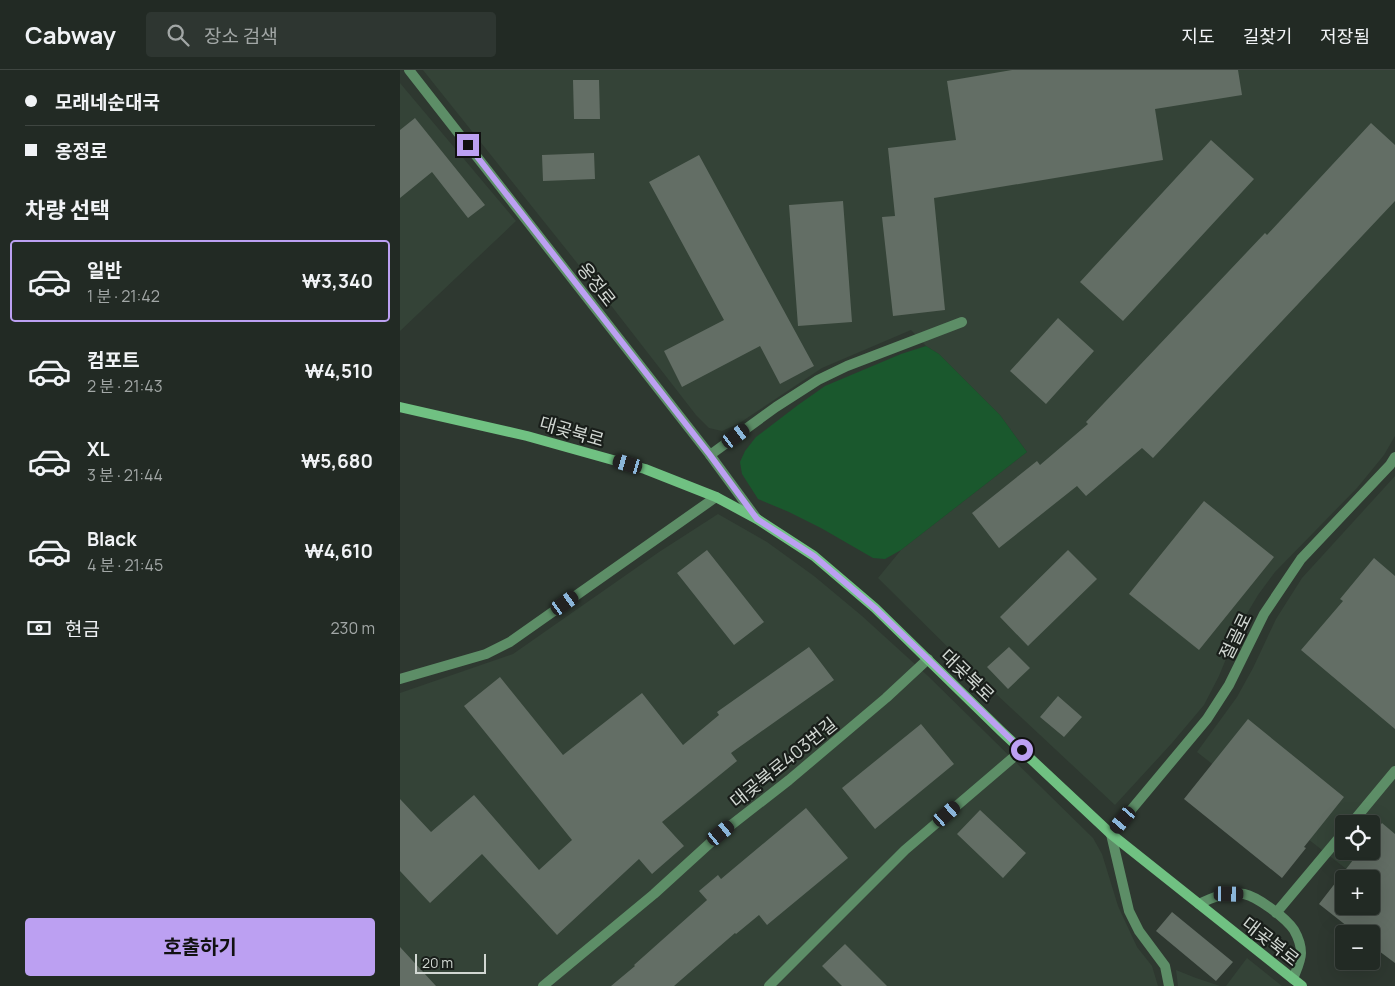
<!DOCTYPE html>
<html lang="ko">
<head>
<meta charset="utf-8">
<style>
  body { margin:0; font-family:Manrope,"Noto Sans KR",sans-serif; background:#2e3631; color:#f1f3f6; height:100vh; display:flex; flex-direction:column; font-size:19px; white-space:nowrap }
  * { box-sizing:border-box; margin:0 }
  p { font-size:16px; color:#a2a7a6 }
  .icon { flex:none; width:28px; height:28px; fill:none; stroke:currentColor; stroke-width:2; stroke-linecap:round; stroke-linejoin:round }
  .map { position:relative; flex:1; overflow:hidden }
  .drawer { display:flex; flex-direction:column; background:#222a24; width:400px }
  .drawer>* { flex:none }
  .guide { display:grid; align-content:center; height:110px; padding:0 25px; background:#222a24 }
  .buttons { position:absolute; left:935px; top:745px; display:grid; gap:10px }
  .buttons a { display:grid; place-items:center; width:45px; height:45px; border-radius:5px; background:#222a24; box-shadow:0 5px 20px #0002,0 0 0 1px #3f4641; font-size:25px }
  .scale { position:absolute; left:15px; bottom:12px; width:71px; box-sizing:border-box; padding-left:5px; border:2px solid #d1d7d2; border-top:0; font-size:14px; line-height:18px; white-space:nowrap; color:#d1d7d2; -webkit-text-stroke:4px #191e1a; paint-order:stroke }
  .end { position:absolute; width:22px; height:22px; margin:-11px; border:6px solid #bca0f2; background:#111; box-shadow:0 0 0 2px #111 }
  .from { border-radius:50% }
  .car { position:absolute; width:15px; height:30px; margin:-15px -8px; border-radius:6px; box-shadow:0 0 4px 1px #0007; background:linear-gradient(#222 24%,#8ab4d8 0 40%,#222 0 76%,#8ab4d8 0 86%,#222 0) }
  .guide b { display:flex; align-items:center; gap:18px; height:48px; font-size:19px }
  .guide b+b { border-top:1px solid #3f4641 }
  .guide i { width:12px; height:12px; background:#f1f3f6 }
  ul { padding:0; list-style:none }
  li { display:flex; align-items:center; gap:15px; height:82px; margin:0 10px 8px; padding:0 15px; border:2px solid transparent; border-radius:5px }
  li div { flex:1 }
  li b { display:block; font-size:19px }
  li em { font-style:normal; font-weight:700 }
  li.active { border-color:#bca0f2 }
  li>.icon { width:45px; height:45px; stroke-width:1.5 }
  h2 { padding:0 25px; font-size:22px; line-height:60px }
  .pay { display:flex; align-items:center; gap:12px; height:55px; padding:0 25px; font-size:19px }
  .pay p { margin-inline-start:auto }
  .action { display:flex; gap:10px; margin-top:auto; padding:10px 25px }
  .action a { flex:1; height:58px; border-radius:5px; background:#bca0f2; color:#111; font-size:20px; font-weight:700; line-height:58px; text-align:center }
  header { display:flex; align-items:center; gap:30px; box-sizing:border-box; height:70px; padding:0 25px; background:#222a24; border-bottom:1px solid #3f4641 }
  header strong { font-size:24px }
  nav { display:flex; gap:28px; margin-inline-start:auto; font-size:18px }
  .search { width:350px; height:45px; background:#2e3631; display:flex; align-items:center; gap:12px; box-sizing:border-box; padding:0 18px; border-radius:5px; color:#a2a7a6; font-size:19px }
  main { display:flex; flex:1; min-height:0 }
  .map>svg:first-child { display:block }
  .built { fill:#344337; fill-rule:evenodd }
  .green { fill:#1a582d }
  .building { fill:#636e65; fill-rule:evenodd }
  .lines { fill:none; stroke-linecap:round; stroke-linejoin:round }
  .lane { stroke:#5d8e67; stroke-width:10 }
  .street { stroke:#5d8e67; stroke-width:10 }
  .secondary { stroke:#70c182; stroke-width:10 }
  .route { stroke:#bca0f2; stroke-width:6 }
  .labels { text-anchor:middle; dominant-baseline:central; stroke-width:4.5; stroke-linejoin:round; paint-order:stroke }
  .street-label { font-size:18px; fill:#d1d7d2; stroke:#191e1a }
</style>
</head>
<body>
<header>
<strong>Cabway</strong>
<div class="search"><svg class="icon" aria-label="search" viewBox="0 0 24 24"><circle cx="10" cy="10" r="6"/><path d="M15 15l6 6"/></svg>장소 검색</div>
<nav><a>지도</a><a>길찾기</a><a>저장됨</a></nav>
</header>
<main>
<section class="drawer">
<div class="guide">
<b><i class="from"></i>모래네순대국</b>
<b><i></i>옹정로</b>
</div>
<h2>차량 선택</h2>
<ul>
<li class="active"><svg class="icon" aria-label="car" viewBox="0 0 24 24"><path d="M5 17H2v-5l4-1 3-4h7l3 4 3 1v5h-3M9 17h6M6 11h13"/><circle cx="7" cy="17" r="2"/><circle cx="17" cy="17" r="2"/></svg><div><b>일반</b><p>1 분 · 21:42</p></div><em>₩3,340</em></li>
<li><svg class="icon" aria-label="car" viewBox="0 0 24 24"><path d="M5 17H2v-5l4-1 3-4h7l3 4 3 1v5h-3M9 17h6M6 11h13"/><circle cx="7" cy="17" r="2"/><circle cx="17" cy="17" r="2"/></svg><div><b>컴포트</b><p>2 분 · 21:43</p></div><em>₩4,510</em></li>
<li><svg class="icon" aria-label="car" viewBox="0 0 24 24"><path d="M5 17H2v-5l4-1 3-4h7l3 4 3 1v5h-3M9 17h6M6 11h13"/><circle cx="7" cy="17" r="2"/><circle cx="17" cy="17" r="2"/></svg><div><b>XL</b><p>3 분 · 21:44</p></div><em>₩5,680</em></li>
<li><svg class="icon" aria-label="car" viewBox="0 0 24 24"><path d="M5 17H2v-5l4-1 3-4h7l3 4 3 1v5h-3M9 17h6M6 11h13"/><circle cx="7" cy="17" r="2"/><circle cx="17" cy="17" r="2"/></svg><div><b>Black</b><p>4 분 · 21:45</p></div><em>₩4,610</em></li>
</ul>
<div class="pay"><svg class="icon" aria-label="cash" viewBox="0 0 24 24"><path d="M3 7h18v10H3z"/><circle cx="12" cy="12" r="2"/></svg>현금<p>230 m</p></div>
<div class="action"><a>호출하기</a></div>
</section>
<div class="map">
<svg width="995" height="916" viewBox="0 0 995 916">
  <rect width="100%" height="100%" fill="#2e3830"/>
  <path class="built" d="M 23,0 L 995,0 L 995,366 L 984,385 L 957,418 L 875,502 L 858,525 L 839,557 L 819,606 L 804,635 L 772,673 L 715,735 L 580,609 L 478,508 L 501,480 L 627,382 L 600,345 L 539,284 L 526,276 L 511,260 L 422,298 L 338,354 L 322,361 L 309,358 L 296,345 L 213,238 Z
    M 0,13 L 116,151 L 0,261 Z
    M 995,406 L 995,836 L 971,809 L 959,809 L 797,682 L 837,627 L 853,598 L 876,549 L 902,508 ZM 944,754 L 971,754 L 971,781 L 944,781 Z
    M 318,444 L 367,472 L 414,506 L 462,546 L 528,606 L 693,768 L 702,784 L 718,836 L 737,877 L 752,896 L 758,916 L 0,916 L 0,623 L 113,584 L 259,482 Z
    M 847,888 L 882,916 L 826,916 Z
    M 776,900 L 796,908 L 820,916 L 778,916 Z"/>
  <path class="green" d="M 526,276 L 539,284 L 600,345 L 627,382 L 501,480 L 485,489 L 473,488 L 421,458 L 389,442 L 358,429 L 342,404 L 340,392 L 345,381 L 356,367 L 398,335 L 425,316 L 501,284 Z"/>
  <path class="building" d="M 612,0 L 838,0 L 842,25 L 755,39 L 763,90 L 534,128 L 545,240 L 493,246 L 482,147 L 495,146 L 488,78 L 556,70 L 547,11 Z
    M 173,10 L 199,10 L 200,49 L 174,49 Z
    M 15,48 L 85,135 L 68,148 L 32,102 L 0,128 L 0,60 Z
    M 971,53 L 995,75 L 995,131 L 753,388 L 742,378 L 686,426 L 677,416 L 599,478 L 572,443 L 637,391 L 640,395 L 688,354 L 686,352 L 865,163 L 867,165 Z
    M 811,70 L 854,109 L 723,251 L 680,212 Z
    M 194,83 L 195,109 L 143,111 L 142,85 Z
    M 299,85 L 414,296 L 380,314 L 360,276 L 282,317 L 264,281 L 324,250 L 249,112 Z
    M 443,131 L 452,252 L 398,256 L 389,135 Z
    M 658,248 L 694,281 L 646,334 L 610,301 Z
    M 804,431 L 874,487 L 799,580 L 729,524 Z
    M 307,480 L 364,552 L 334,575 L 277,503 Z
    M 668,480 L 697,509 L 628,576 L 600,547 Z
    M 974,488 L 995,506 L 995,659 L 901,580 L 943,531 L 940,529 Z
    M 409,577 L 434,610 L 331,683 L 337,691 L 262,752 L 284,776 L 252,804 L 239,789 L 157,865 L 82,784 L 30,833 L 0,801 L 0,729 L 31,762 L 74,725 L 139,800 L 172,770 L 64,636 L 100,607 L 163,685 L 242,623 L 283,675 L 319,645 L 317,642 Z
    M 609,577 L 630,598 L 608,619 L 587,597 Z
    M 658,626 L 682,647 L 664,667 L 640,647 Z
    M 848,649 L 944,727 L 904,777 L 906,778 L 882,808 L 784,729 Z
    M 521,654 L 554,694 L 475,759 L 442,718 Z
    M 406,738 L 448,788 L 367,855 L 359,845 L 336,864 L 335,863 L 274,916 L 211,916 L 235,896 L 234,895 L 307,830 L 299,821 L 318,805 L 321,809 Z
    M 580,740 L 626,783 L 603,808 L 557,764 Z
    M 982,753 L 995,764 L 995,893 L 971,875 L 971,864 L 957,864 L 919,834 L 960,781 L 971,781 L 971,767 ZM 944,809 L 971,809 L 971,836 L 944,836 Z
    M 772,842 L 833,892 L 816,911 L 756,861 Z
    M 445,874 L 487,916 L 442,916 L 422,896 Z
    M 0,877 L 36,916 L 0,916 Z"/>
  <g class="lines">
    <path class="lane" d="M 310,385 L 376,337 L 418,310 L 447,296 L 562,252
      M 0,609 L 86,584 L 110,572 L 316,427
      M 951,754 L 995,701
      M 711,764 L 729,841 L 739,861 L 765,896 L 769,916
      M 799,834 C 813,827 828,821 844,824 C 858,827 886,848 894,860 C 898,867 901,875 901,883 C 901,891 896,901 893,909
      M 876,843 L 944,762
      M 143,916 L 254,824 L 321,763 L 389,710 L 486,628 L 528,589
      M 369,916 L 505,780 L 622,680"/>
    <path class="street" d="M 9,0 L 310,385 L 357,449
      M 711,764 L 807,649 L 829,615 L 864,544 L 901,489 L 990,395 L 995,387"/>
    <path class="secondary" d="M 0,337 L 127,366 L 245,399 L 316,427 L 357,449 L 414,486 L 475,538 L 602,662 L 711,764 L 902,916"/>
  </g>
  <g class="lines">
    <path class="route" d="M 68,75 L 310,385 L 357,449 L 414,486 L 475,538 L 622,680"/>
  </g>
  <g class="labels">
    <g class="street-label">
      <text transform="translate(197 214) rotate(52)">옹정로</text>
      <text transform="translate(172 361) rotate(16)">대곶북로</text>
      <text transform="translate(835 566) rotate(-64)">절골로</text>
      <text transform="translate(568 605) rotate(44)">대곶북로</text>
      <text transform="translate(383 692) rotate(-39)">대곶북로403번길</text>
      <text transform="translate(871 871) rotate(38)">대곶북로</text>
    </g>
  </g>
</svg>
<div class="buttons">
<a><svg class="icon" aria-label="locate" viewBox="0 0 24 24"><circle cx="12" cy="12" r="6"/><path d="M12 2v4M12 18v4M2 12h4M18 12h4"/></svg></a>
<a>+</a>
<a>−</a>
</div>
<div class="scale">20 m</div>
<i class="end from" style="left:622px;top:680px"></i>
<i class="end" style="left:68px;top:75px"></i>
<i class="car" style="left:336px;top:366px;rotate:54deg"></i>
<i class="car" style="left:228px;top:394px;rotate:286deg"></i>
<i class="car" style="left:165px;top:533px;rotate:55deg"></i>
<i class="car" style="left:547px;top:744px;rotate:49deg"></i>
<i class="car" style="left:723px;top:750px;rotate:220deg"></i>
<i class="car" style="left:321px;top:763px;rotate:51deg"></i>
<i class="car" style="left:829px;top:824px;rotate:91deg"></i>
</div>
</main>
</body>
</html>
